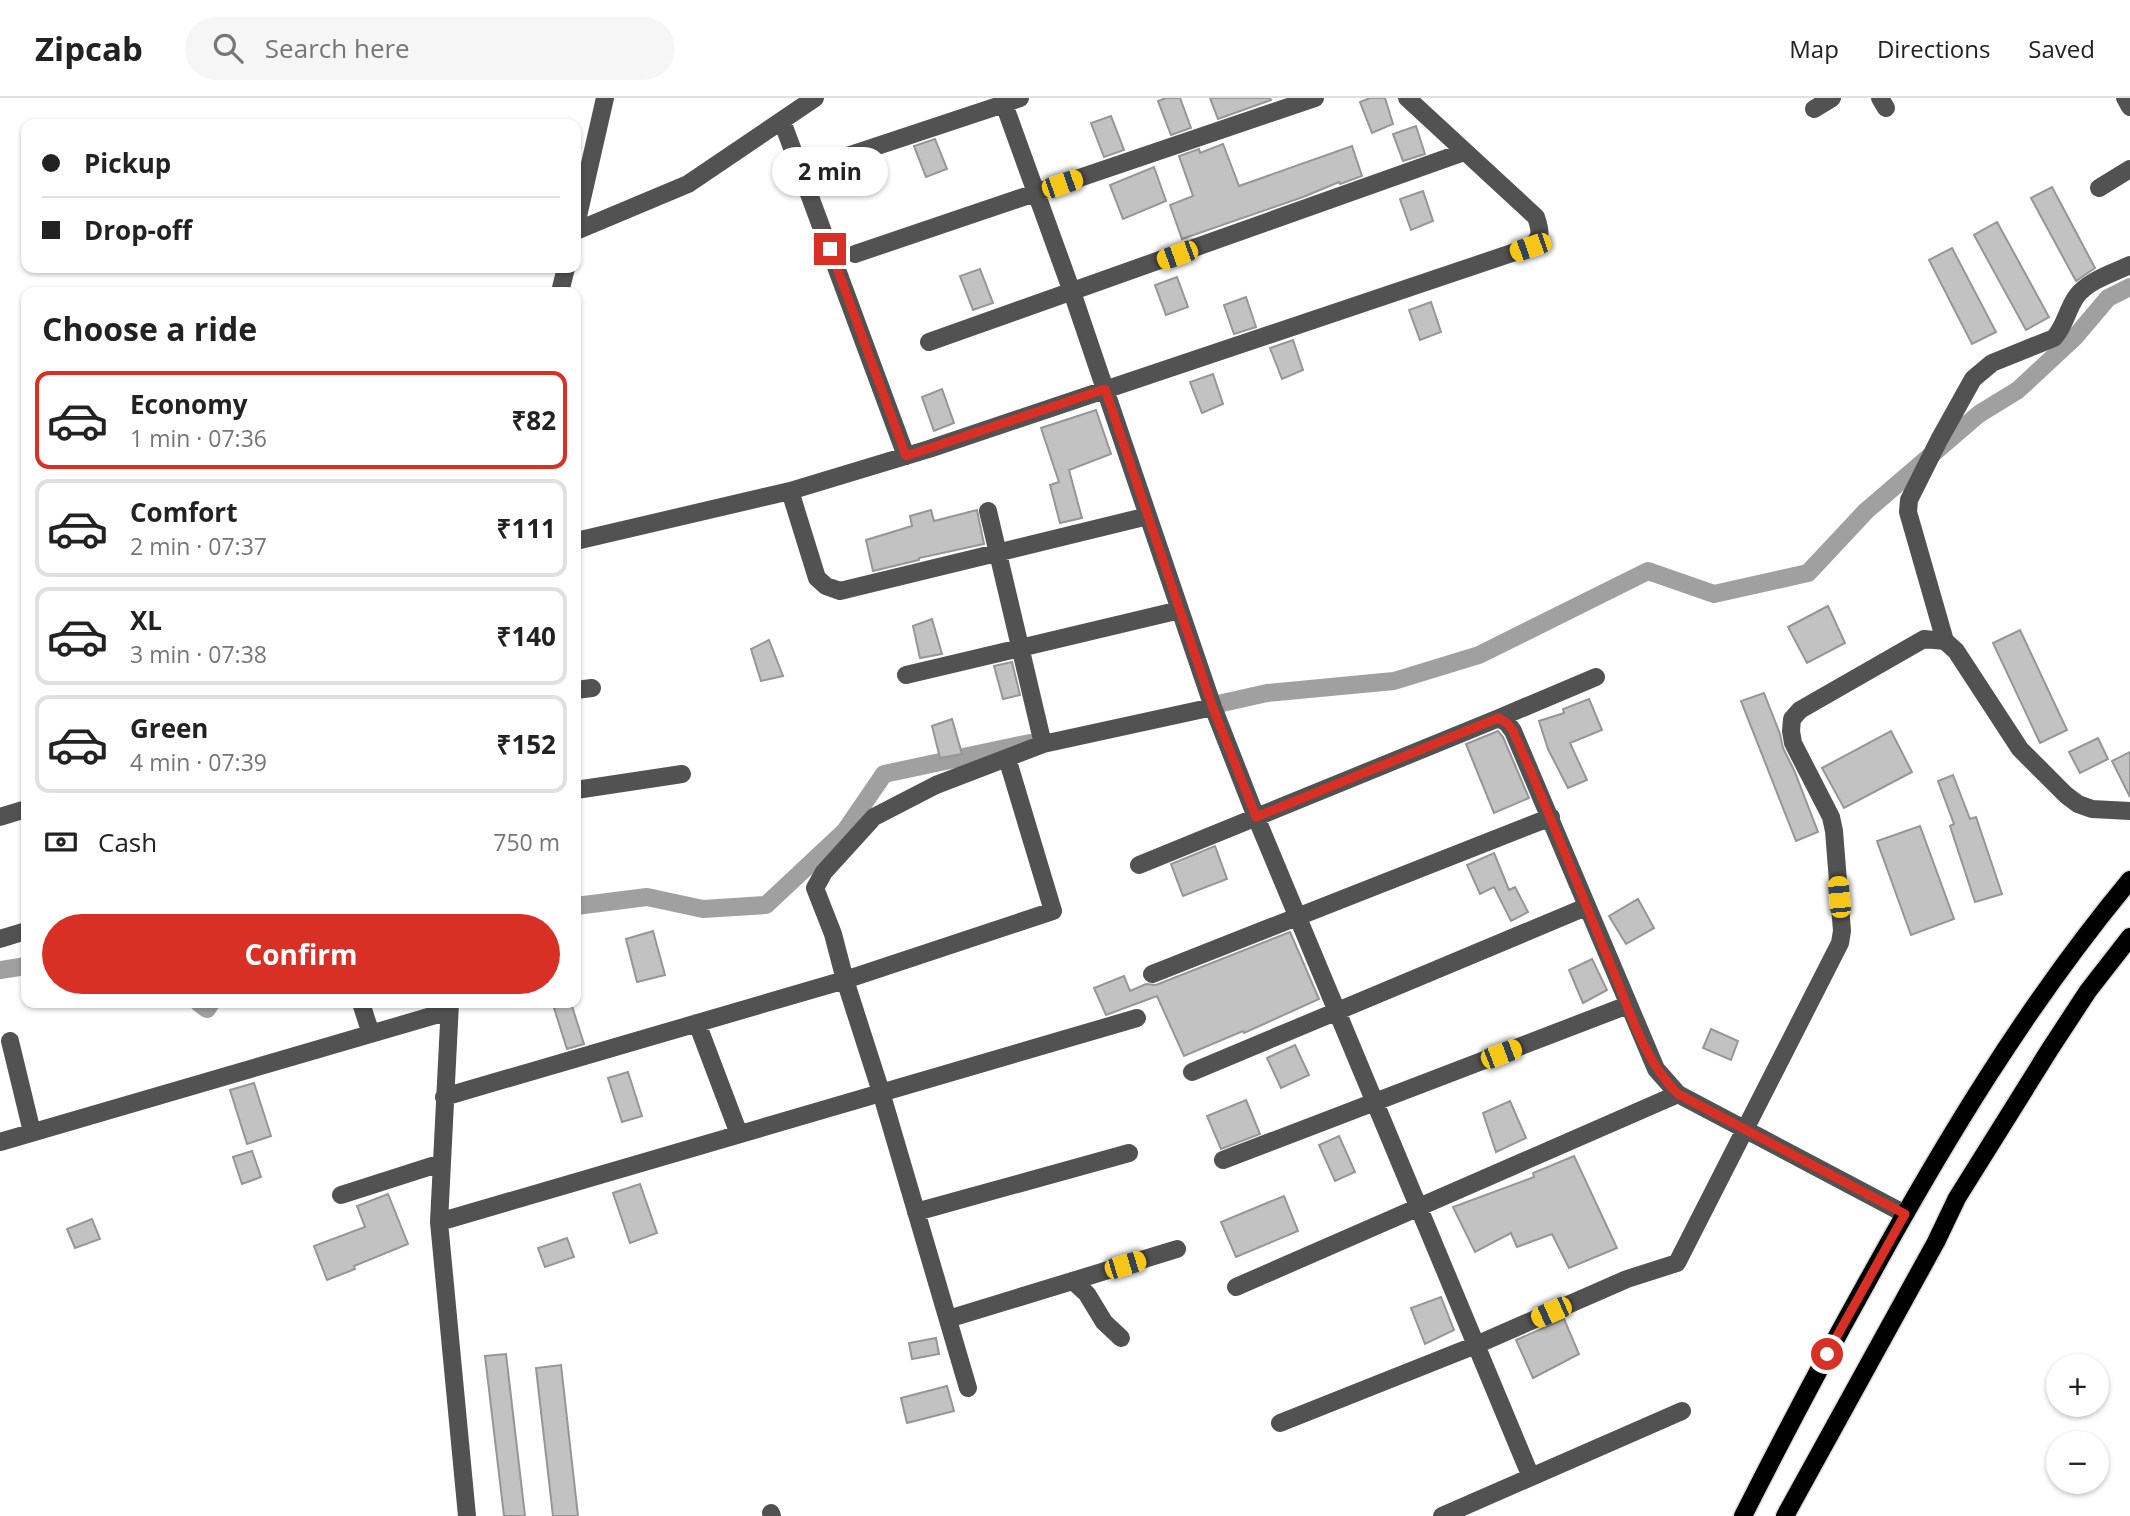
<!DOCTYPE html>
<html lang="en">
<head>
<meta charset="utf-8">
<style>
  body { margin:0; font-family:"Open Sans",sans-serif; background:#f6f6f6; color:#222; height:100vh; display:flex; flex-direction:column; font-size:26px; white-space:nowrap }
  * { box-sizing:border-box; margin:0 }
  p { font-size:23px; color:#767676 }
  .icon { flex:none; width:38px; height:38px; fill:none; stroke:currentColor; stroke-width:2; stroke-linecap:round; stroke-linejoin:round }
  .map { position:relative; flex:1; overflow:hidden }
  .sheet { position:absolute; left:21px; top:189px; width:560px; height:721px; display:flex; flex-direction:column; background:#fff; border-radius:14px; box-shadow:0 2px 5px #0004 }
  .sheet>* { flex:none }
  .banner { position:absolute; left:21px; top:21px; width:560px; height:154px; border-radius:14px; box-shadow:0 2px 5px #0004; display:grid; align-content:center; height:154px; padding:0 21px; background:#fff }
  .tools { position:absolute; left:2046px; top:1256px; display:grid; gap:14px }
  .tools a { display:grid; place-items:center; width:63px; height:63px; border-radius:50%; background:#fff; box-shadow:0 2px 5px #0004; font-size:35px }
  .end { position:absolute; width:32px; height:32px; margin:-16px; border:9px solid #d93025; background:#fff; box-shadow:0 0 0 4px #fff }
  .from { border-radius:50% }
  .bubble { position:absolute; height:49px; border-radius:24px; background:#fff; box-shadow:0 2px 5px #0004; font-size:23px; font-weight:700; line-height:49px; text-align:center }
  .car { position:absolute; width:21px; height:42px; margin:-21px -10px; border-radius:9px; box-shadow:0 0 5px 2px #0007; background:linear-gradient(#f5c518 24%,#345 0 40%,#f5c518 0 76%,#345 0 86%,#f5c518 0) }
  .banner b { display:flex; align-items:center; gap:24px; height:66px; font-size:26px }
  .banner b+b { border-top:2px solid #e0e0e0 }
  .banner i { width:18px; height:18px; background:#222 }
  ul { padding:0; list-style:none }
  li { display:flex; align-items:center; gap:21px; height:98px; margin:0 14px 10px; padding:0 7px; border:4px solid #e0e0e0; border-radius:14px }
  li div { flex:1 }
  li b { display:block; font-size:26px }
  li em { font-style:normal; font-weight:700 }
  li.selected { border-color:#d93025 }
  li>.icon { width:63px; height:63px; stroke-width:1.5 }
  h2 { padding:0 21px; font-size:32px; line-height:84px }
  .pay { display:flex; align-items:center; gap:18px; height:77px; padding:0 21px; font-size:26px }
  .pay p { margin-inline-start:auto }
  .action { display:flex; gap:14px; margin-top:auto; padding:14px 21px }
  .action a { flex:1; height:80px; border-radius:42px; background:#d93025; color:#fff; font-size:28px; font-weight:700; line-height:80px; text-align:center }
  header { display:flex; align-items:center; gap:42px; box-sizing:border-box; height:98px; padding:0 35px; background:#fff; border-bottom:2px solid #e0e0e0 }
  header strong { font-size:33px }
  nav { display:flex; gap:38px; margin-inline-start:auto; font-size:24px }
  .search { width:490px; height:63px; background:#f6f6f6; display:flex; align-items:center; gap:18px; box-sizing:border-box; padding:0 24px; border-radius:38px; color:#767676; font-size:26px }
  .map>svg:first-child { display:block }
  .lines { fill:none; stroke-linecap:round; stroke-linejoin:round }
  .canal { stroke:#a0a0a0; stroke-width:18 }
  .building { fill:#c2c2c2; stroke:#969696; stroke-width:2 }
  .major-casing { stroke:#dbdbdb; stroke-width:21 }
  .minor { stroke:#525252; stroke-width:18 }
  .major { stroke:#000; stroke-width:18 }
  .route { stroke:#d93025; stroke-width:9 }
</style>
</head>
<body>
<header>
<strong>Zipcab</strong>
<div class="search"><svg class="icon" aria-label="search" viewBox="0 0 24 24"><circle cx="10" cy="10" r="6"/><path d="M15 15l6 6"/></svg>Search here</div>
<nav><a>Map</a><a>Directions</a><a>Saved</a></nav>
</header>
<div class="map">
<svg width="2130" height="1418" viewBox="0 0 2130 1418">
  <rect width="100%" height="100%" fill="#fff"/>
  <g class="lines">
    <path class="canal" d="M 1218,606 L 1267,595 L 1394,583 L 1479,557 L 1648,473 L 1714,496 L 1808,475 L 1866,413 L 1979,316 L 2018,292 L 2075,239 L 2108,200 L 2130,189
      M 576,808 L 647,799 L 703,811 L 766,807 L 845,733 L 884,676 L 1030,645
      M 0,872 L 26,868
      M 199,905 L 207,911 L 211,905"/>
  </g>
  <path class="building" d="M 1166,0 L 1180,0 L 1191,30 L 1171,37 L 1158,3 Z
    M 1210,0 L 1270,0 L 1271,2 L 1218,21 Z
    M 1370,0 L 1385,0 L 1393,26 L 1372,35 L 1360,4 Z
    M 1111,18 L 1124,52 L 1104,59 L 1091,25 Z
    M 1416,28 L 1425,56 L 1403,63 L 1393,36 Z
    M 935,41 L 947,71 L 926,79 L 914,48 Z
    M 1223,46 L 1239,88 L 1352,48 L 1362,78 L 1340,86 L 1339,84 L 1303,99 L 1182,141 L 1170,107 L 1193,98 L 1179,58 L 1199,51 L 1200,55 Z
    M 1154,69 L 1166,103 L 1123,121 L 1110,87 Z
    M 2052,89 L 2095,170 L 2076,183 L 2031,100 Z
    M 1423,93 L 1433,123 L 1411,132 L 1400,101 Z
    M 1997,124 L 2049,219 L 2026,232 L 1974,137 Z
    M 1952,150 L 1996,234 L 1972,246 L 1929,162 Z
    M 980,171 L 993,205 L 973,212 L 960,178 Z
    M 1177,179 L 1188,209 L 1166,217 L 1155,187 Z
    M 1246,199 L 1256,229 L 1234,236 L 1224,207 Z
    M 1431,204 L 1441,234 L 1420,242 L 1409,212 Z
    M 1293,242 L 1303,272 L 1282,281 L 1270,250 Z
    M 1213,276 L 1223,306 L 1202,315 L 1190,284 Z
    M 942,291 L 954,325 L 934,333 L 922,299 Z
    M 1096,312 L 1111,356 L 1069,372 L 1082,420 L 1060,425 L 1050,387 L 1059,384 L 1041,330 Z
    M 931,412 L 934,423 L 977,412 L 984,446 L 919,460 L 919,462 L 873,473 L 866,442 L 912,428 L 910,418 Z
    M 1828,508 L 1845,545 L 1807,565 L 1788,529 Z
    M 932,521 L 942,556 L 920,560 L 913,528 Z
    M 2020,532 L 2067,632 L 2040,645 L 1993,545 Z
    M 769,542 L 783,578 L 761,583 L 751,551 Z
    M 1012,564 L 1020,597 L 1003,601 L 994,568 Z
    M 1764,595 L 1780,636 L 1783,650 L 1794,672 L 1818,734 L 1796,743 L 1741,603 Z
    M 1589,601 L 1602,632 L 1570,645 L 1587,682 L 1568,690 L 1548,651 L 1539,623 L 1564,615 L 1563,611 Z
    M 952,621 L 962,656 L 940,660 L 932,628 Z
    M 1498,633 L 1503,639 L 1529,700 L 1494,715 L 1466,646 Z
    M 1891,633 L 1912,674 L 1844,710 L 1822,670 Z
    M 2098,640 L 2108,661 L 2080,675 L 2069,654 Z
    M 2130,654 L 2130,699 L 2112,663 Z
    M 1953,677 L 1970,721 L 1976,719 L 2002,796 L 1975,804 L 1950,728 L 1954,726 L 1938,683 Z
    M 1920,728 L 1954,821 L 1911,837 L 1877,743 Z
    M 1215,748 L 1227,781 L 1183,798 L 1171,766 Z
    M 1494,755 L 1509,792 L 1515,789 L 1528,814 L 1511,823 L 1494,789 L 1480,796 L 1467,767 Z
    M 1638,801 L 1654,830 L 1626,846 L 1609,818 Z
    M 653,833 L 665,877 L 637,884 L 626,841 Z
    M 1290,834 L 1319,901 L 1244,935 L 1243,933 L 1184,958 L 1157,898 L 1106,917 L 1094,890 L 1124,878 L 1130,893 L 1146,886 L 1156,887 Z
    M 1592,861 L 1607,892 L 1583,905 L 1569,872 Z
    M 571,905 L 584,946 L 567,951 L 554,910 Z
    M 1711,931 L 1738,943 L 1731,962 L 1703,950 Z
    M 1295,947 L 1309,977 L 1281,990 L 1267,960 Z
    M 628,974 L 642,1018 L 622,1024 L 608,980 Z
    M 254,985 L 271,1038 L 247,1046 L 230,992 Z
    M 1246,1002 L 1260,1036 L 1221,1051 L 1207,1018 Z
    M 1510,1003 L 1526,1040 L 1496,1054 L 1483,1015 Z
    M 1339,1038 L 1355,1074 L 1335,1083 L 1319,1047 Z
    M 252,1053 L 261,1079 L 242,1086 L 233,1059 Z
    M 1574,1058 L 1617,1150 L 1569,1170 L 1552,1136 L 1517,1149 L 1511,1135 L 1475,1154 L 1453,1109 L 1534,1079 L 1533,1075 Z
    M 640,1086 L 657,1135 L 630,1145 L 613,1095 Z
    M 388,1096 L 408,1146 L 354,1168 L 355,1171 L 327,1182 L 314,1148 L 365,1129 L 357,1108 Z
    M 1284,1098 L 1298,1133 L 1236,1159 L 1221,1124 Z
    M 92,1121 L 100,1141 L 75,1150 L 67,1131 Z
    M 567,1140 L 574,1159 L 545,1169 L 538,1150 Z
    M 1441,1199 L 1454,1232 L 1425,1246 L 1411,1210 Z
    M 1564,1221 L 1579,1256 L 1533,1280 L 1516,1242 Z
    M 936,1240 L 939,1256 L 912,1261 L 909,1245 Z
    M 506,1256 L 525,1418 L 504,1418 L 485,1258 Z
    M 561,1267 L 578,1418 L 553,1418 L 536,1270 Z
    M 947,1288 L 954,1313 L 907,1325 L 901,1300 Z"/>
  <g class="lines">
    <g class="major-casing">
      <path id="major" d="M 1743,1418 C 1783,1339 1824,1261 1867,1184 C 1944,1044 2027,906 2130,782
        M 1785,1418 L 1936,1144 L 1957,1100 L 2050,951 L 2088,893 L 2130,839"/>
    </g>
    <path class="minor" d="M 1020,0 L 1004,6 L 1072,194 L 1213,609 L 1256,719 L 1531,1379
      M 1880,0 L 1886,10
      M 2125,0 L 2130,9
      M 1814,11 L 1832,0
      M 782,23 L 906,358
      M 823,66 L 1004,6
      M 2099,90 L 2130,71
      M 576,127 L 605,0
      M 576,133 L 688,86 L 815,0
      M 855,156 L 1315,0
      M 560,194 L 566,170
      M 929,244 L 1464,54
      M 790,393 L 817,480 L 826,488 L 840,493 L 1148,418
      M 988,413 L 1043,646
      M 576,443 L 790,393 L 929,351 L 1530,149 C 1542,139 1541,134 1536,119 L 1407,0
      M 1945,543 L 1908,414 L 1909,402 L 1939,342 L 1973,281 L 1992,265 L 2054,240 C 2065,228 2067,212 2076,199 C 2087,183 2113,175 2130,167
      M 906,577 L 1180,512
      M 576,592 L 592,590
      M 1499,620 L 1596,579
      M 576,692 L 682,676
      M 0,719 L 26,711
      M 1139,767 L 1499,620 L 1507,625 L 1513,633 L 1656,971 L 1678,996 L 1905,1116
      M 0,841 L 26,833
      M 1152,876 L 1551,719
      M 361,905 L 371,936
      M 450,905 L 439,1124 L 467,1418
      M 697,925 L 739,1036
      M 10,943 L 32,1034
      M 1192,974 L 1586,809
      M 444,999 L 845,882 L 1053,813 L 1007,660
      M 0,1044 L 449,913
      M 1223,1062 L 1628,907
      M 341,1097 L 441,1065
      M 916,1114 L 1129,1055
      M 439,1124 L 1137,920
      M 1073,1183 L 1087,1196 L 1104,1224 L 1121,1240
      M 1236,1189 L 1678,996
      M 948,1221 L 1177,1151
      M 968,1290 L 881,994 L 845,882 L 833,836 L 815,790 L 824,774 L 874,719 L 936,687 L 1043,646 L 1213,609
      M 1280,1325 L 1476,1247 L 1627,1181 L 1677,1165 L 1840,845 L 1842,833 L 1834,733 L 1831,719 L 1793,645 L 1791,633 L 1792,621 L 1800,612 L 1924,541 L 1945,543 L 1956,553 L 2020,651 L 2066,697 L 2078,706 L 2092,711 L 2130,713
      M 771,1415 L 772,1418
      M 1442,1418 L 1682,1313"/>
    <use href="#major" class="major"/>
  </g>
  <g class="lines">
    <path class="route" d="M 830,151 L 906,358 L 1105,291 L 1213,610 L 1256,719 L 1488,624 L 1499,620 L 1507,625 L 1513,633 C 1548,711 1579,791 1612,870 C 1630,913 1644,963 1678,996 L 1905,1116 L 1827,1256"/>
  </g>
</svg>
<div class="tools">
<a>+</a>
<a>−</a>
</div>
<i class="end from" style="left:1827px;top:1256px"></i>
<i class="end" style="left:830px;top:151px"></i>
<div class="bubble" style="left:772px;top:49px;width:116px">2 min</div>
<i class="car" style="left:1062px;top:86px;rotate:71deg"></i>
<i class="car" style="left:1530px;top:149px;rotate:251deg"></i>
<i class="car" style="left:1177px;top:157px;rotate:250deg"></i>
<i class="car" style="left:1839px;top:799px;rotate:355deg"></i>
<i class="car" style="left:1501px;top:956px;rotate:69deg"></i>
<i class="car" style="left:1125px;top:1167px;rotate:73deg"></i>
<i class="car" style="left:1551px;top:1214px;rotate:246deg"></i>
<div class="banner">
<b><i class="from"></i>Pickup</b>
<b><i></i>Drop-off</b>
</div>
<section class="sheet">
<h2>Choose a ride</h2>
<ul>
<li class="selected"><svg class="icon" aria-label="car" viewBox="0 0 24 24"><path d="M5 17H2v-5l4-1 3-4h7l3 4 3 1v5h-3M9 17h6M6 11h13"/><circle cx="7" cy="17" r="2"/><circle cx="17" cy="17" r="2"/></svg><div><b>Economy</b><p>1 min · 07:36</p></div><em>₹82</em></li>
<li><svg class="icon" aria-label="car" viewBox="0 0 24 24"><path d="M5 17H2v-5l4-1 3-4h7l3 4 3 1v5h-3M9 17h6M6 11h13"/><circle cx="7" cy="17" r="2"/><circle cx="17" cy="17" r="2"/></svg><div><b>Comfort</b><p>2 min · 07:37</p></div><em>₹111</em></li>
<li><svg class="icon" aria-label="car" viewBox="0 0 24 24"><path d="M5 17H2v-5l4-1 3-4h7l3 4 3 1v5h-3M9 17h6M6 11h13"/><circle cx="7" cy="17" r="2"/><circle cx="17" cy="17" r="2"/></svg><div><b>XL</b><p>3 min · 07:38</p></div><em>₹140</em></li>
<li><svg class="icon" aria-label="car" viewBox="0 0 24 24"><path d="M5 17H2v-5l4-1 3-4h7l3 4 3 1v5h-3M9 17h6M6 11h13"/><circle cx="7" cy="17" r="2"/><circle cx="17" cy="17" r="2"/></svg><div><b>Green</b><p>4 min · 07:39</p></div><em>₹152</em></li>
</ul>
<div class="pay"><svg class="icon" aria-label="cash" viewBox="0 0 24 24"><path d="M3 7h18v10H3z"/><circle cx="12" cy="12" r="2"/></svg>Cash<p>750 m</p></div>
<div class="action"><a>Confirm</a></div>
</section>
</div>
</body>
</html>
